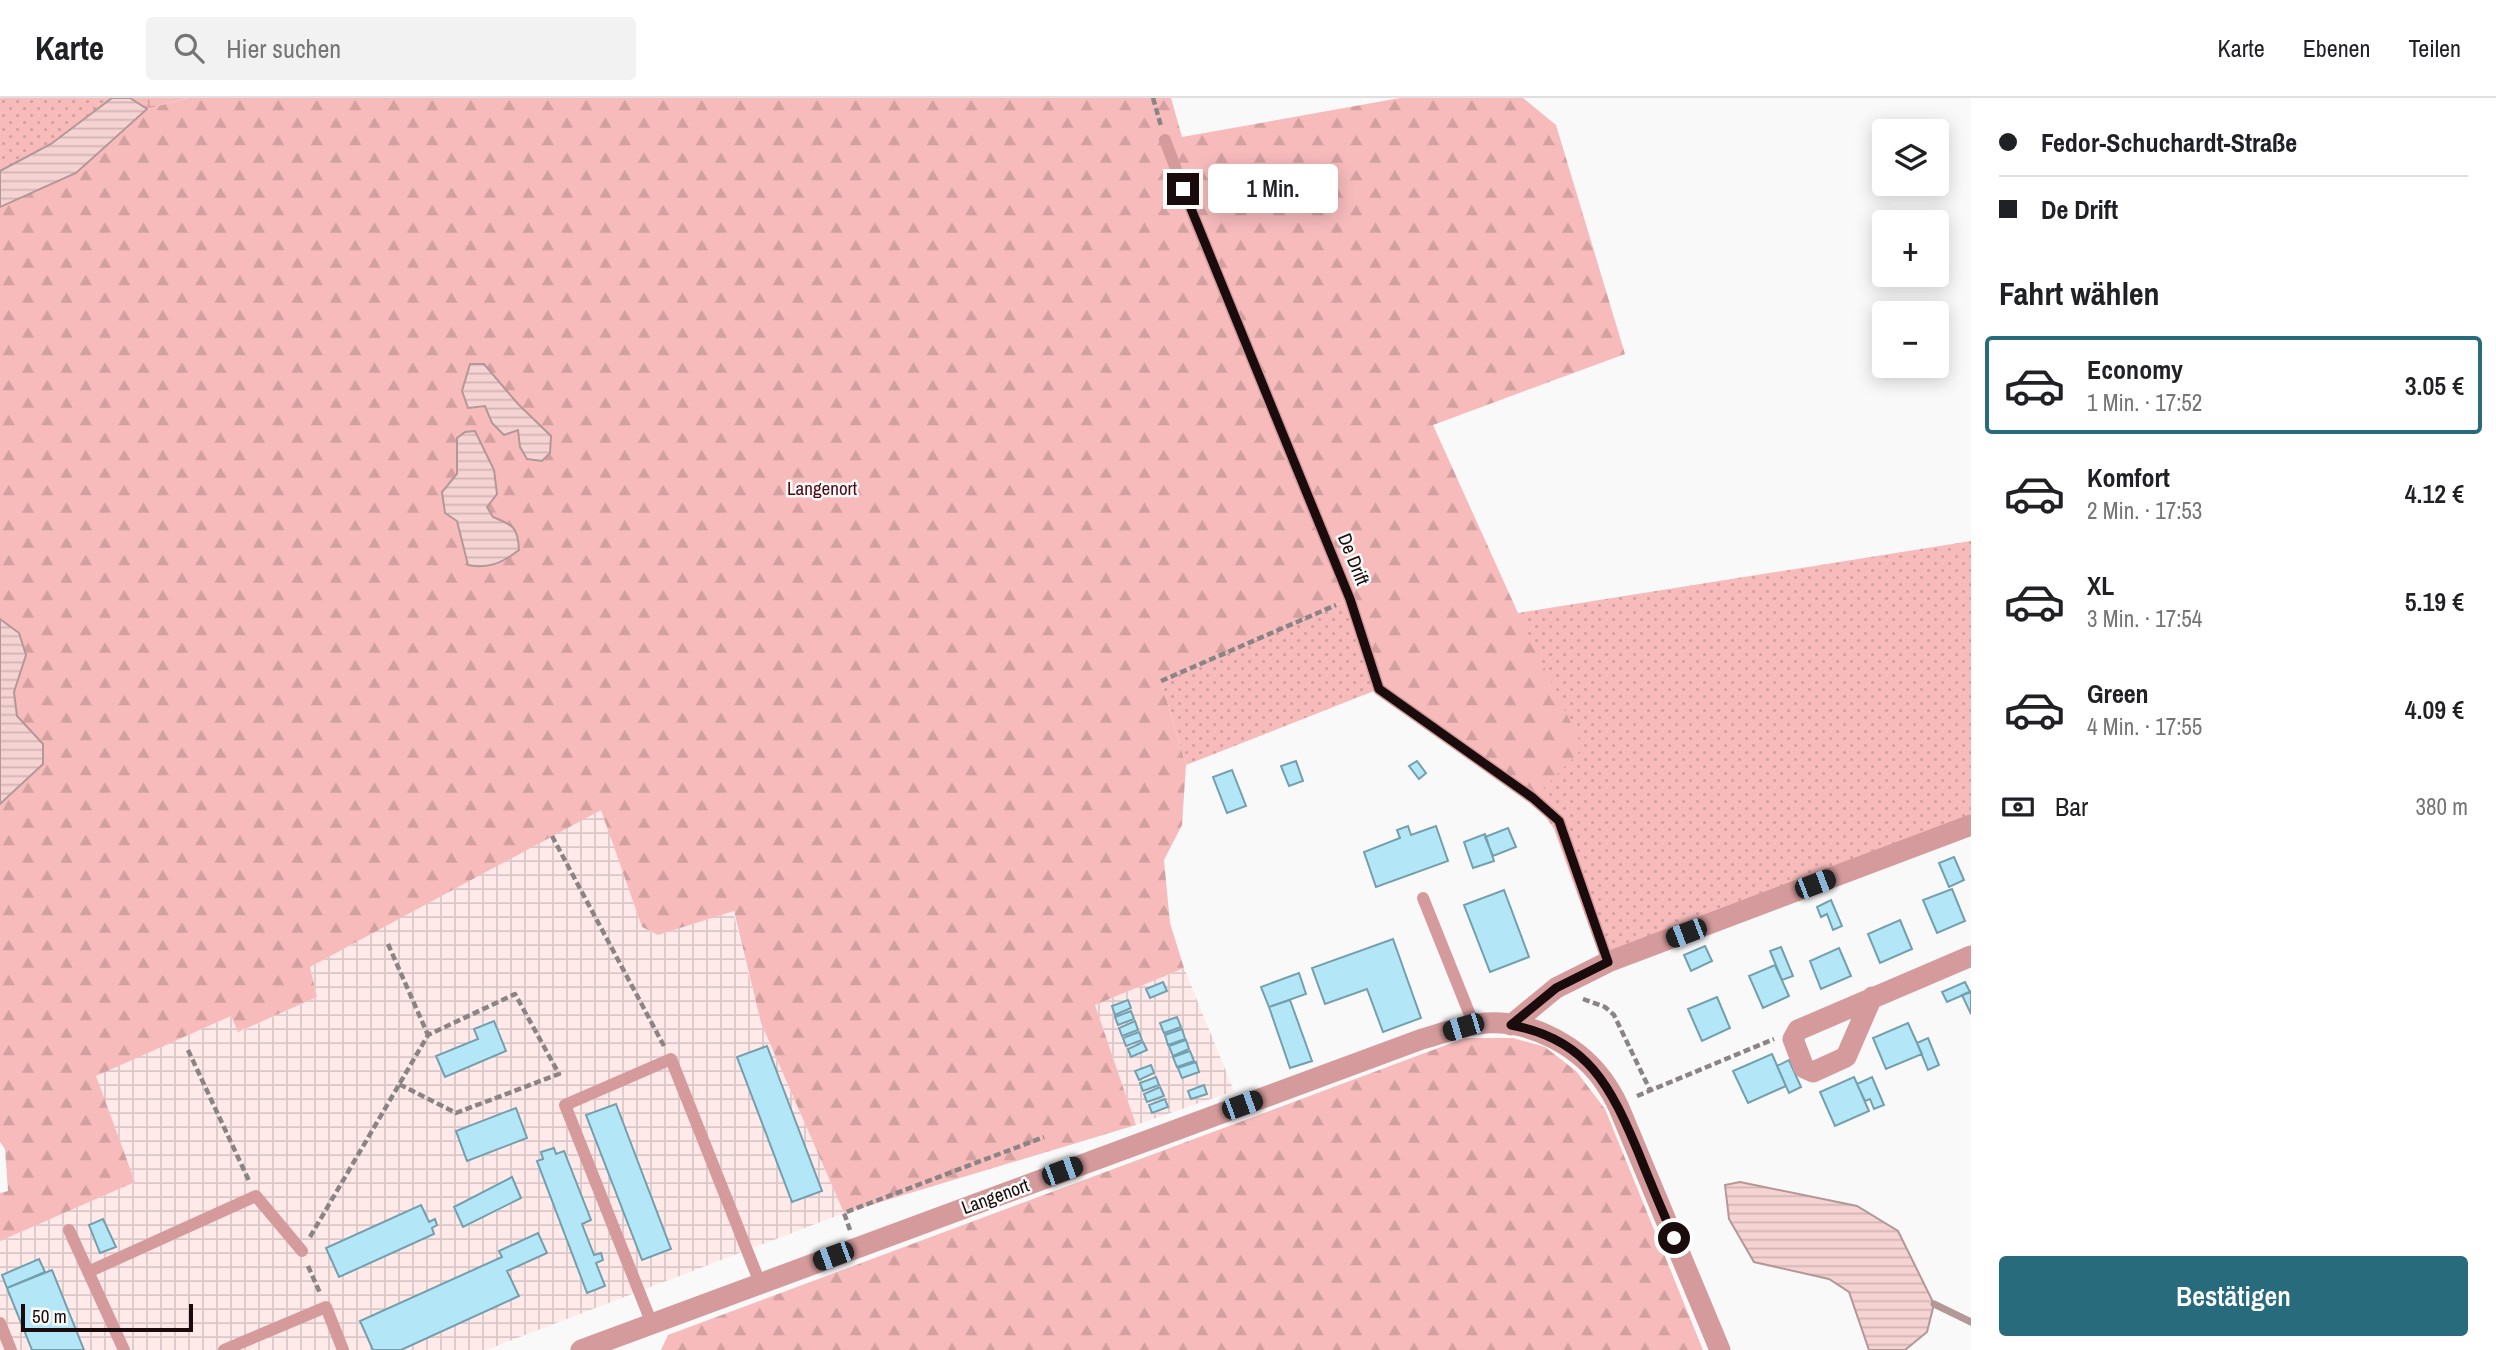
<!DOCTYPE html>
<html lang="de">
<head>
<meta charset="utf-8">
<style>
  body { margin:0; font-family:"Archivo Narrow",sans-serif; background:#f2f2f2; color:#202124; height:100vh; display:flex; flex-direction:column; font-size:26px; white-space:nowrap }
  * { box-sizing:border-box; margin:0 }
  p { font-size:23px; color:#757577 }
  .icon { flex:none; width:38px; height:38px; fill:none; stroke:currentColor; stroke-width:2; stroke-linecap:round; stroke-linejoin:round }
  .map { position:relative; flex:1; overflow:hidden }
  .sheet { display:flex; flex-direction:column; background:#fff; width:525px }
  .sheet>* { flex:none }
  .hud { display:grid; align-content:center; height:154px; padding:0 28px; background:#fff }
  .fabs { position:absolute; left:1872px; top:21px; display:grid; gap:14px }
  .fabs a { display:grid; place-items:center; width:77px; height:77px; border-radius:7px; background:#fff; box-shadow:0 4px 18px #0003; font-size:35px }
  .scale { position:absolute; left:21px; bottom:18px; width:172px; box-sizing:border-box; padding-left:7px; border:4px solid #1a0c0c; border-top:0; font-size:19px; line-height:24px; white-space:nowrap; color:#1a0c0c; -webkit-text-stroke:5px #f9f9f9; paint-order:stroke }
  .end { position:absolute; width:32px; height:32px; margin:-16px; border:9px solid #1a0c0c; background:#fff; box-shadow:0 0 0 4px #fff }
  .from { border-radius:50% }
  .bubble { position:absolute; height:49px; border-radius:7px; background:#fff; box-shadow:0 4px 18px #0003; font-size:23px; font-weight:600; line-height:49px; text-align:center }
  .car { position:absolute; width:21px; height:42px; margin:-21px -10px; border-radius:9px; box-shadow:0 0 5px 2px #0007; background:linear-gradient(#222 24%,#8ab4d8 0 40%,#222 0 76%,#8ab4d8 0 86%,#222 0) }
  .hud b { display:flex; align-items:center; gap:24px; height:66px; font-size:26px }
  .hud b+b { border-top:2px solid #e0e0e0 }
  .hud i { width:18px; height:18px; background:#202124 }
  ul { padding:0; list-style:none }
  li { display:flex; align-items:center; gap:21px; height:98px; margin:0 14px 10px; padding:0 14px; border:4px solid transparent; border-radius:7px }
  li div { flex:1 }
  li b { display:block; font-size:26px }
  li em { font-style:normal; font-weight:600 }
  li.on { border-color:#286b7d }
  li>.icon { width:63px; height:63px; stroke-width:1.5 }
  h2 { padding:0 28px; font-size:32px; line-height:84px }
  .pay { display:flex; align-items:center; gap:18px; height:77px; padding:0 28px; font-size:26px }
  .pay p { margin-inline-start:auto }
  .button { display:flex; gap:14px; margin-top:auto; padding:14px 28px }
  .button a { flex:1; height:80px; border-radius:7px; background:#286b7d; color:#fff; font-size:28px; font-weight:600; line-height:80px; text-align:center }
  header { display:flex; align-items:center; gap:42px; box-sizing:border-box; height:98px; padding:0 35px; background:#fff; border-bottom:2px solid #e0e0e0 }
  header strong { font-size:33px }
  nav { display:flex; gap:38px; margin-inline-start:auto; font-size:24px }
  .search { width:490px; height:63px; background:#f2f2f2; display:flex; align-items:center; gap:18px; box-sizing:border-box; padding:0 24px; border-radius:7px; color:#757577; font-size:26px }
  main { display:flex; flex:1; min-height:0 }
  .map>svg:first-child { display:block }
  .industrial { fill:url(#industrial-grid) }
  .grass { fill:url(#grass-dots) }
  .forest { fill:url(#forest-firs) }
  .wetland { fill:url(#wetland-marsh) }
  .water { fill:url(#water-rules); stroke:#b49797; stroke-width:2 }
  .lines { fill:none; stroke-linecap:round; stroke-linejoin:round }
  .stream { stroke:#b49797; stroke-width:7 }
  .building { fill:#b3e7f8; stroke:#749fac; stroke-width:2 }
  .path { stroke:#8b8484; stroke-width:4.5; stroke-dasharray:7 3.5; stroke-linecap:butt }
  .service { stroke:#d59a9b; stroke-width:12 }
  .minor { stroke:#d59a9b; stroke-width:21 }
  .tertiary { stroke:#d59a9b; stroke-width:21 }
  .route { stroke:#1a0c0c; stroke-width:9 }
  .labels { text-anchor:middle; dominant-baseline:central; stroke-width:5; stroke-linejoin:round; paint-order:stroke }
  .park-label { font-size:19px; fill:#4f0815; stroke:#f9f9f9 }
  .street-label { font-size:19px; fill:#1a0c0c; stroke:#f9f9f9 }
</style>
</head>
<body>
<header>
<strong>Karte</strong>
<div class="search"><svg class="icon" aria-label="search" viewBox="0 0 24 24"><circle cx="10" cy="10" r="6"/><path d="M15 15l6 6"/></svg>Hier suchen</div>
<nav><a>Karte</a><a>Ebenen</a><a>Teilen</a></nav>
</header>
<main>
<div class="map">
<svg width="1971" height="1252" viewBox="0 0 1971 1252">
  <defs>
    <pattern id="industrial-grid" width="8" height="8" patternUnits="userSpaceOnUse" patternTransform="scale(1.75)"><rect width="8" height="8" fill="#ffe9e9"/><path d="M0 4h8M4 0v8" fill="none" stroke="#dac7c7"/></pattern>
    <pattern id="grass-dots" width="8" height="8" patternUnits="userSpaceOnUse" patternTransform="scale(1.75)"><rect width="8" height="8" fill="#f7bbbc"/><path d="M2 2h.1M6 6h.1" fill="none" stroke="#d3a0a0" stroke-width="1.8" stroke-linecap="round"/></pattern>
    <pattern id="forest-firs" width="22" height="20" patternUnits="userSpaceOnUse" patternTransform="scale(1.75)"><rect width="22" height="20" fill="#f7bbbc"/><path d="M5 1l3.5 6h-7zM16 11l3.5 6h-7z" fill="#d3a0a0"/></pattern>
    <pattern id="wetland-marsh" width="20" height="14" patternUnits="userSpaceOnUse" patternTransform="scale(1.75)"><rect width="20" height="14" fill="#f7bbbc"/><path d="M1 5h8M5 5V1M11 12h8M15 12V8" fill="none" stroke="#d3a0a0"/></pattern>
    <pattern id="water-rules" width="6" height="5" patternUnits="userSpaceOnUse" patternTransform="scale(1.75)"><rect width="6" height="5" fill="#f6d3d3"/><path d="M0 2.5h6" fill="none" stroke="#d2b4b4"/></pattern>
  </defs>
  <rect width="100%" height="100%" fill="#f9f9f9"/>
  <path class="industrial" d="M 601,711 L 642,829 L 658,837 L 733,813 L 761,925 L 844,1115 L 486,1252 L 0,1252 L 0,1143 L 135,1084 L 95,978 L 231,918 L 239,934 L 317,899 L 310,869 Z
    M 1184,870 L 1234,993 L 1136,1027 L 1095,907 Z"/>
  <path class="grass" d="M 0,0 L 112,0 L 51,46 L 0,73 Z
    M 1971,443 L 1971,733 L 1605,873 L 1554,731 L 1533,700 L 1518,515 Z
    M 1350,501 L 1379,591 L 1186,667 L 1161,583 Z"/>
  <path class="forest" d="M 187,0 L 1171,0 L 1182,39 L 1400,0 L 1523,0 L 1556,27 L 1625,256 L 1433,327 L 1518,515 L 1583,650 L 1538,696 L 1379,591 L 1350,501 L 1161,583 L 1186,667 L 1182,727 L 1164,762 L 1170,825 L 1184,870 L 1095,907 L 1136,1027 L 844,1115 L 761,925 L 734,813 L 658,837 L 642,829 L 601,712 L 310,869 L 317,899 L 238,934 L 231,918 L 96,978 L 135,1084 L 0,1143 L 0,1095 L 8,1093 L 5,1051 L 0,1044 L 0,109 L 76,75 L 147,11 Z
    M 1465,940 L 1513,940 L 1545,949 L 1576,973 L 1605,1011 L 1703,1252 L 661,1252 L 668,1237 Z"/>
  <path class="wetland" d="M 130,0 L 187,0 L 147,11 Z"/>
  <path class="water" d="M 112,0 L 130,0 L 147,11 L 76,75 L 0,109 L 0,73 L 51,46 Z
    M 470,266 L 484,266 L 518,306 L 551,338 L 550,355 L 542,363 L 527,361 L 520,349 L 518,332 L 504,337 L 492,325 L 485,308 L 468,310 L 462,293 Z
    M 475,333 L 494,372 L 497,396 L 487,409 L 493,419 C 513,427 518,429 519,452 C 502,465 489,471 468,467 L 457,423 L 445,415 L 442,394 L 457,376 L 457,340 L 465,334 Z
    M 0,521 L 19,535 L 26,557 L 14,594 L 17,618 L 43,646 L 43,666 L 0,706 Z
    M 1740,1084 L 1857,1108 L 1898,1133 L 1934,1206 L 1927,1234 L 1905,1252 L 1869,1252 L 1849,1194 L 1829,1181 L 1754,1164 L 1729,1121 L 1725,1087 Z"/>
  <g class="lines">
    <path class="stream" d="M 1934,1206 L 1971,1224"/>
  </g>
  <path class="building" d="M 1296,663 L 1303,683 L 1289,688 L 1281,668 Z
    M 1417,663 L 1426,675 L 1419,681 L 1409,668 Z
    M 1232,672 L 1246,708 L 1227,715 L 1213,679 Z
    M 1408,728 L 1411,737 L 1436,728 L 1448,763 L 1376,789 L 1364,754 L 1400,740 L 1397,732 Z
    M 1508,730 L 1516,749 L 1493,758 L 1485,739 Z
    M 1485,736 L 1494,763 L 1473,770 L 1464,744 Z
    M 1954,759 L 1964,782 L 1949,789 L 1939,765 Z
    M 1952,791 L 1965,823 L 1937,835 L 1923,802 Z
    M 1504,792 L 1529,859 L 1490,874 L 1464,807 Z
    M 1831,802 L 1842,828 L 1833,832 L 1827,816 L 1821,819 L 1817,809 Z
    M 1900,822 L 1912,851 L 1880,865 L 1868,836 Z
    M 1393,841 L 1421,920 L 1383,934 L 1367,891 L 1325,906 L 1312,870 Z
    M 1705,848 L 1712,863 L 1691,873 L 1684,857 Z
    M 1781,849 L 1793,878 L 1782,882 L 1770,853 Z
    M 1839,850 L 1851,878 L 1821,891 L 1810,863 Z
    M 1775,867 L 1789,898 L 1763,910 L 1749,878 Z
    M 1299,875 L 1306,896 L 1269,909 L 1261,889 Z
    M 1163,884 L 1167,893 L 1150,900 L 1146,891 Z
    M 1965,884 L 1970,894 L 1947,904 L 1942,894 Z
    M 1971,893 L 1971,916 L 1962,897 Z
    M 1717,899 L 1730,930 L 1702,943 L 1688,911 Z
    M 1128,902 L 1131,910 L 1115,917 L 1112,908 Z
    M 1290,902 L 1312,963 L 1290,970 L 1269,909 Z
    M 1131,913 L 1134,921 L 1118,927 L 1115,919 Z
    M 1177,919 L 1181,929 L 1164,935 L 1160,925 Z
    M 494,923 L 506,953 L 445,979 L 436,958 L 478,941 L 474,931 Z
    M 1135,923 L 1138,932 L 1122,938 L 1119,930 Z
    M 1908,925 L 1922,956 L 1886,971 L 1873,940 Z
    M 1182,931 L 1185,941 L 1168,947 L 1165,937 Z
    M 1139,934 L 1142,942 L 1126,948 L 1123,940 Z
    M 1928,940 L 1939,967 L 1928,972 L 1917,945 Z
    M 1186,942 L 1189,951 L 1173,958 L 1169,948 Z
    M 1143,944 L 1147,952 L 1131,959 L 1128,951 Z
    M 767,948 L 822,1093 L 792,1104 L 737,959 Z
    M 1190,953 L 1194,963 L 1177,969 L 1173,959 Z
    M 1772,956 L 1786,988 L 1748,1005 L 1733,973 Z
    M 1789,962 L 1801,989 L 1789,995 L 1777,968 Z
    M 1196,964 L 1199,974 L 1182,980 L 1178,970 Z
    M 1151,967 L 1154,975 L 1139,982 L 1135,973 Z
    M 1156,979 L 1159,987 L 1143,993 L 1140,985 Z
    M 1854,979 L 1869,1013 L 1835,1028 L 1820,994 Z
    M 1872,979 L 1884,1007 L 1874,1011 L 1870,1001 L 1865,1003 L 1857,986 Z
    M 1204,987 L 1207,996 L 1191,1001 L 1188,993 Z
    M 1160,989 L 1164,998 L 1147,1004 L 1144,996 Z
    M 1165,1001 L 1168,1009 L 1152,1015 L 1149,1007 Z
    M 616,1006 L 671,1151 L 642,1162 L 586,1017 Z
    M 516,1010 L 527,1040 L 467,1063 L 456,1033 Z
    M 554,1050 L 556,1056 L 564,1053 L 591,1122 L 582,1126 L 594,1157 L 601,1155 L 603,1162 L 596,1165 L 605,1188 L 587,1195 L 537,1063 L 543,1061 L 541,1054 Z
    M 512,1079 L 521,1100 L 463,1129 L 454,1109 Z
    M 421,1107 L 429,1124 L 435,1121 L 437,1127 L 432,1130 L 434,1136 L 339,1179 L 326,1150 Z
    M 103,1121 L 116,1149 L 100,1155 L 89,1127 Z
    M 538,1135 L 547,1155 L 507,1173 L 519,1198 L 401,1252 L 373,1252 L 360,1223 L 502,1159 L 499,1153 Z
    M 39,1161 L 45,1174 L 7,1190 L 2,1177 Z
    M 52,1172 L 84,1252 L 32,1252 L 7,1190 Z"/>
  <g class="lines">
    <path class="path" d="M 1153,0 L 1161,28
      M 1161,583 L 1336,507
      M 552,738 L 664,948
      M 388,846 L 428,937
      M 1583,901 L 1605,909 L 1614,917 L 1650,992
      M 188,952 L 250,1085
      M 1637,998 L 1774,941
      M 850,1132 L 844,1115 L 1044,1039
      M 310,1139 L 428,937 L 515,896 L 559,976 L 456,1015 L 399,986
      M 308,1168 L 320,1195"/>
    <path class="service" d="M 1165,42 L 1193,116 L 1350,501 L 1379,591 L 1533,700 L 1559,723 L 1608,864
      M 1423,800 L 1474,927
      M 69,1132 L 124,1252
      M 88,1174 L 256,1098 L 302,1153
      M 0,1225 L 11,1252
      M 652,1226 L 565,1007 L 671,961 L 760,1185
      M 224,1252 L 326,1209 L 343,1252"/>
    <path class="minor" d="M 1872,899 L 1846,959 L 1813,974 L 1804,970 L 1793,941 L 1798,932 L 1971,858
      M 1511,927 L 1556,890 L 1608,864 L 1971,727"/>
    <path class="tertiary" d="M 581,1252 L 1422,941 C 1443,935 1464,927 1486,925 C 1532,922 1582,949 1607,988 C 1613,997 1618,1007 1622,1017 L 1720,1252"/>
  </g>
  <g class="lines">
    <path class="route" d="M 1183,91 L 1350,501 L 1379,591 L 1533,700 L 1559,723 L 1608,864 L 1556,890 L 1511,927 C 1588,941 1611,989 1639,1056 C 1650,1084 1662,1112 1674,1140"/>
  </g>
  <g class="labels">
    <g class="park-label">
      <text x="822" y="390">Langenort</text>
    </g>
    <g class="street-label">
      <text transform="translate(1354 461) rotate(68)">De Drift</text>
      <text transform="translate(995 1098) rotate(-20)">Langenort</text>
    </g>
  </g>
</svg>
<div class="fabs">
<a><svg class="icon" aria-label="layers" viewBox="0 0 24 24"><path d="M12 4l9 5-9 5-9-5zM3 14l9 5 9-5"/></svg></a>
<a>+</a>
<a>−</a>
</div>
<div class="scale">50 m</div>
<i class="end from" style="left:1674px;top:1140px"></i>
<i class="end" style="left:1183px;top:91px"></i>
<div class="bubble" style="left:1208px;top:66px;width:130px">1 Min.</div>
<i class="car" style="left:1815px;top:786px;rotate:69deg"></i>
<i class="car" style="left:1686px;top:835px;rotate:249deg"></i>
<i class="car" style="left:1463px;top:929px;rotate:253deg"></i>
<i class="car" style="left:1242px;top:1007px;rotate:70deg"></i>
<i class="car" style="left:1062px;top:1073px;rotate:70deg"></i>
<i class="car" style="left:833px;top:1158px;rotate:250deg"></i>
</div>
<section class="sheet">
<div class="hud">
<b><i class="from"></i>Fedor-Schuchardt-Straße</b>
<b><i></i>De Drift</b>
</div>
<h2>Fahrt wählen</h2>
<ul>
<li class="on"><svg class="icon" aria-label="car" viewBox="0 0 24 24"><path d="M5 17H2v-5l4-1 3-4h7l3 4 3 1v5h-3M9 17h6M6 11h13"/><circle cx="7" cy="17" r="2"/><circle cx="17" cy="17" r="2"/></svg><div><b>Economy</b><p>1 Min. · 17:52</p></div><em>3.05 €</em></li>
<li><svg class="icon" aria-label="car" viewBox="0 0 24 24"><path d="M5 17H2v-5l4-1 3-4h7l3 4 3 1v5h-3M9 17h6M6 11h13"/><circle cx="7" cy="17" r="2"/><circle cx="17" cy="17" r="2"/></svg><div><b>Komfort</b><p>2 Min. · 17:53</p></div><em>4.12 €</em></li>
<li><svg class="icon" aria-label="car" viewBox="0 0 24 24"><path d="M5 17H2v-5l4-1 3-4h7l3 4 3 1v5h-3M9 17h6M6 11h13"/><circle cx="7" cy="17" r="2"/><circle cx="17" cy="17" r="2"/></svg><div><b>XL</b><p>3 Min. · 17:54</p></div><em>5.19 €</em></li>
<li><svg class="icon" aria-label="car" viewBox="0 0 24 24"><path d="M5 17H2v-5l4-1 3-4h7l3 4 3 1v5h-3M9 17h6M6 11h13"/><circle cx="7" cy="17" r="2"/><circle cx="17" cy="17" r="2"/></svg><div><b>Green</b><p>4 Min. · 17:55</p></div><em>4.09 €</em></li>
</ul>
<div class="pay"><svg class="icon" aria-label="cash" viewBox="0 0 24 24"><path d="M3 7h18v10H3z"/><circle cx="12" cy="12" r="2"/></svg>Bar<p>380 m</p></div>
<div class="button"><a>Bestätigen</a></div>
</section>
</main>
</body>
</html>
